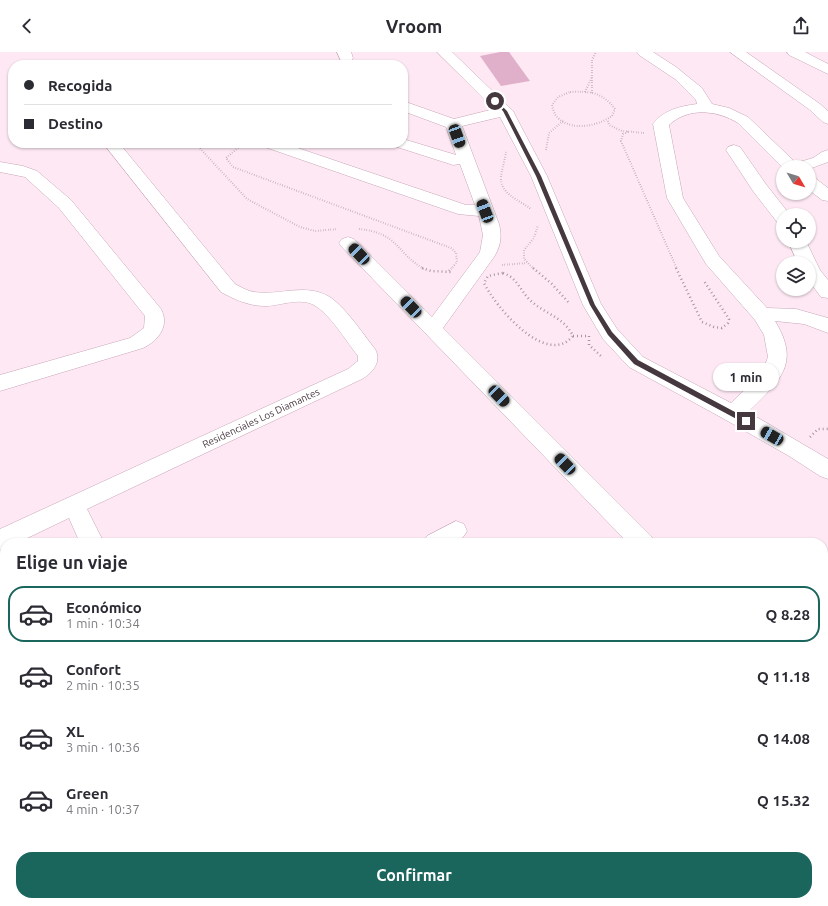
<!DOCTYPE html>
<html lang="es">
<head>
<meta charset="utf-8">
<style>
  body { margin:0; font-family:Ubuntu,sans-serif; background:#f2f2f3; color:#2b2b33; height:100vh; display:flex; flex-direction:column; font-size:15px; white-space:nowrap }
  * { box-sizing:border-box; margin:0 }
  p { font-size:13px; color:#7c7c81 }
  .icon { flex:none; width:22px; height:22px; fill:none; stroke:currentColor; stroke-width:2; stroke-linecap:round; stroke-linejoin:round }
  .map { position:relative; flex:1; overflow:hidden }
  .drawer { position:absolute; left:0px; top:486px; width:828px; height:368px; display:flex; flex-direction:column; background:#fff; border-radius:16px 16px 0 0; box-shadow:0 1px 3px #0004 }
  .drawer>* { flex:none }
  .top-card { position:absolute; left:8px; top:8px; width:400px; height:88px; border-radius:16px; box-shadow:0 1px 3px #0004; display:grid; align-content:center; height:88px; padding:0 16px; background:#fff }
  .needle { width:26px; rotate:128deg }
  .controls { position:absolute; left:776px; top:108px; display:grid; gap:8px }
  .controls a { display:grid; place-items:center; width:40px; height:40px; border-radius:50%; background:#fff; box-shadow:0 1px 3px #0004; font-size:20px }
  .end { position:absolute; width:18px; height:18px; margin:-9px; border:5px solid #46383f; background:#fff; box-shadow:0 0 0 2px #fff }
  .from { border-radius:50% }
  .bubble { position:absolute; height:28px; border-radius:14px; background:#fff; box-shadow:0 1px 3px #0004; font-size:13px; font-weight:700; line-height:28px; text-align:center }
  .car { position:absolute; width:12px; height:24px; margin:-12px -6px; border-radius:5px; box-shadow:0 0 3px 1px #0007; background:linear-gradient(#222 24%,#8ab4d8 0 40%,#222 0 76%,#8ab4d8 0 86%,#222 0) }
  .top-card b { display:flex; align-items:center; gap:14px; height:38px; font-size:15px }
  .top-card b+b { border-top:1px solid #e1e1e2 }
  .top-card i { width:10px; height:10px; background:#2b2b33 }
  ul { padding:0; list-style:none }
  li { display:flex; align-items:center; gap:12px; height:56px; margin:0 8px 6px; padding:0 8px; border:2px solid transparent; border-radius:16px }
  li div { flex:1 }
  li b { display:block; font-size:15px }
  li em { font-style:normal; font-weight:700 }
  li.current { border-color:#1a655c }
  li>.icon { width:36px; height:36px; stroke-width:1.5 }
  h2 { padding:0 16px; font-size:18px; line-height:48px }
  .action { display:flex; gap:8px; margin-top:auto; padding:8px 16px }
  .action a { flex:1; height:46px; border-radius:16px; background:#1a655c; color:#fff; font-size:16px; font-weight:700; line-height:46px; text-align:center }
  header { display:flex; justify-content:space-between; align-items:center; height:52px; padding:0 16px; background:#fff; font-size:18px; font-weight:700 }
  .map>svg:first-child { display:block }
  .green { fill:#e0b0cb }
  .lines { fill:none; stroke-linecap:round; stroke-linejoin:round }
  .minor-casing { stroke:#c8a6b8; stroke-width:1 }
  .path-far1 { stroke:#a897a0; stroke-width:2; stroke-dasharray:0.5 2; stroke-linecap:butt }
  .path { stroke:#a897a0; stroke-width:2.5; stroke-dasharray:1 3; stroke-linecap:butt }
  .minor { fill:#fff; fill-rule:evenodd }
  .route { fill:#46383f }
  .labels { text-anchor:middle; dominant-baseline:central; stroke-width:4; stroke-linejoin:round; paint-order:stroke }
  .street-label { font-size:10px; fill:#46383f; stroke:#fff }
</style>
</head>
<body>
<header><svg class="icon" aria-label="back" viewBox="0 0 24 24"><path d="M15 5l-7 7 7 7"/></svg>Vroom<svg class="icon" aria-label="share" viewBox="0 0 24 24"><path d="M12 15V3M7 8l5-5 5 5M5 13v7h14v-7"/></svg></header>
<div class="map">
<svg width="828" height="854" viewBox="0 0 828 854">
  <rect width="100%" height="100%" fill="#fde8f3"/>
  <path class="green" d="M 500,0 L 509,0 L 530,29 L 501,34 L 480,4 Z"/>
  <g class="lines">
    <g class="minor-casing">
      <path id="minor" d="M 337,0 L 351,0 L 353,6 L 351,9 L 346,10 L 341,9 Z
        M 437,0 L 452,0 L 513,59 L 547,124 L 601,252 L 617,277 L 643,305 L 731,351 L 762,321 L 768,305 L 764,283 L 755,268 L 706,212 L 667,146 L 653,72 C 663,58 681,54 697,52 L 696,48 L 675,27 L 639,3 L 637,0 L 653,0 L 676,15 L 702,36 L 712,52 L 729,56 L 748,65 L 796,111 L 813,106 L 822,100 L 828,98 L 828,110 L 809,117 L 809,115 L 783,115 L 783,116 L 738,71 C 717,58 688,55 669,73 L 683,146 L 719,204 L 767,256 L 796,257 L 828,266 L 828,281 L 804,272 L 775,269 C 802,313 778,330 748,360 L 828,407 L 828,427 L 820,424 L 789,404 L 726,368 L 629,315 L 603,287 L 583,253 L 531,124 L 500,65 L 462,74 L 499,172 C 502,184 501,194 494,205 L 443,276 L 651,484 L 655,491 L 628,491 L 342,195 L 339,191 L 342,187 L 348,185 L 354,187 L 432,265 L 480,200 L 483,183 L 479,164 L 458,162 L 262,94 L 260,91 L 283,91 L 466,153 L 475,153 L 460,112 L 453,113 L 447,111 L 394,94 L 392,91 L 403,91 L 403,87 L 456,103 L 446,75 L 403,59 L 403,49 L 454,67 L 494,57 Z
        M 730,0 L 746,0 L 820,52 L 828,59 L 828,72 L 823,70 L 810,58 Z
        M 787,0 L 805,0 L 828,12 L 828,22 L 789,3 Z
        M 103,91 L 119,91 L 235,232 C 241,235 247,239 254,240 C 279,244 304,231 328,244 C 344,253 363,282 375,297 C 382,309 373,321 362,327 L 87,457 L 104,491 L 80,491 L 69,466 L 17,491 L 5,491 L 5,496 L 0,498 L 0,477 L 348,317 L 358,309 L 358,304 C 346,289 330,262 314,253 C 299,245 280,254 265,254 C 250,254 235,248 221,240 Z
        M 734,93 L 740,95 L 765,131 L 790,163 L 783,163 L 783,171 L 777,170 L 753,139 L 726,98 L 728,95 Z
        M 0,110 L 23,114 L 37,119 L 71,148 L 161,257 C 170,274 158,289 143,296 L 0,339 L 0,323 L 130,286 L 144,276 L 145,264 L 59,156 L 25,125 L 0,120 Z
        M 809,125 L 815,126 L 828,136 L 828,149 L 822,148 L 809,138 Z
        M 788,189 L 806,189 L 820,218 L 828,228 L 828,246 L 821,245 L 809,229 L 809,211 L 798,211 Z
        M 456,469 L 464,472 L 467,479 C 459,496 440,491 423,491 L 427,484 Z
        M 5,583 L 5,607 L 0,609 L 0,585 Z
        M 249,849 L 280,849 L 282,854 L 251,854 Z
        M 438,849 L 473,849 L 471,854 L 436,854 Z
        M 648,849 L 678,849 L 680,854 L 650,854 Z"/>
    </g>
    <path class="path-far1" d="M 570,40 C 590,39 602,40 615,57 L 612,64 C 598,74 571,80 557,65 C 554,62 553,57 552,53 L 558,45 Z
      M 585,40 L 592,25
      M 592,41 L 592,8 L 596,0
      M 608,69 L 609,73 L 622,79 L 644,81
      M 628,80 L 623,82 L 621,89 L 677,217
      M 195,91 L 247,147 L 300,175 L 315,179 L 338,177
      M 239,91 L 239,95 L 226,106 L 233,115 L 451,196 L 456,201 L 457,210 L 451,217
      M 546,98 L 549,81 L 563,69
      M 506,100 C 505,108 502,116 501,125 C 500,142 519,148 531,157
      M 359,177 C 399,181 395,200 424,217
      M 502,213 L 527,211
      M 534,217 L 524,207 L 524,198 L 534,186 L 538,173"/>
    <path class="path" d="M 422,216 L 431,219 L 451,220
      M 533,216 L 552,232 L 569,251
      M 676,216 L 702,270 L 714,275 L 722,276 L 728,271 L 729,267 L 704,229
      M 449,219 L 452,216
      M 503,221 C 518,226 520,239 531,249 C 545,262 564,265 573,284 C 546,316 495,254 484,231 L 488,224 Z
      M 573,284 L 589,284 L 589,293 L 602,305
      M 810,385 L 818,377 L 828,377"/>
    <use href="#minor" class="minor"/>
  </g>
  <path class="route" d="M 493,48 L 496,48 L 507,59 L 541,124 L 595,253 L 612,280 L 638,308 L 748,367 L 748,371 L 744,371 L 634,312 L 608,283 L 590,253 L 536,124 L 503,59 L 493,50 Z"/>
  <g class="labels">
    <g class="street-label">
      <text transform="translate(261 366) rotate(-25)">Residenciales Los Diamantes</text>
    </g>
  </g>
</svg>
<div class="controls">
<a><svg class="needle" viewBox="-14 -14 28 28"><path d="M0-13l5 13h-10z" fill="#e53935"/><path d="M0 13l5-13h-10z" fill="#7c7c81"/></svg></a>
<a><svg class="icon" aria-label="locate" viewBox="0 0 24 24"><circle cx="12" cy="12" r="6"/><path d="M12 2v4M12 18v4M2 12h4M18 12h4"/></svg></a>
<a><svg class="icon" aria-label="layers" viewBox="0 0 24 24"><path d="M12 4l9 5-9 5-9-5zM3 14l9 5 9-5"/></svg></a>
</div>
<i class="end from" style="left:495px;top:49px"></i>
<i class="end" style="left:746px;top:369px"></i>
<div class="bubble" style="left:713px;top:311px;width:66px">1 min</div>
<i class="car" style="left:457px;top:84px;rotate:160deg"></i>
<i class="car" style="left:485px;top:159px;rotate:339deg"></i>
<i class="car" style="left:359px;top:202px;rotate:316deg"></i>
<i class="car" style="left:411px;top:255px;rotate:316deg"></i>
<i class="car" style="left:499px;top:344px;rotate:136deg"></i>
<i class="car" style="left:772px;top:384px;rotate:300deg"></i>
<i class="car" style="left:565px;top:412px;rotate:316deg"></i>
<div class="top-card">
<b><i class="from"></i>Recogida</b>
<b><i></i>Destino</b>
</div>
<section class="drawer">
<h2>Elige un viaje</h2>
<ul>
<li class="current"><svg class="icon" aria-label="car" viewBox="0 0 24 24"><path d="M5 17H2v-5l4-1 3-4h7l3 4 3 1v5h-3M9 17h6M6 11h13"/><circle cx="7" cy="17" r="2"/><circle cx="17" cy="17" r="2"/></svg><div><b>Económico</b><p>1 min · 10:34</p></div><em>Q 8.28</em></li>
<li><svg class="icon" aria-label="car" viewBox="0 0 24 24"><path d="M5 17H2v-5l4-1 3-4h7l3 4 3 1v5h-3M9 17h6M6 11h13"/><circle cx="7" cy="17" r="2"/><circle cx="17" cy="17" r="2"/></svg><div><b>Confort</b><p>2 min · 10:35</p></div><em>Q 11.18</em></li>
<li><svg class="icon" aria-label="car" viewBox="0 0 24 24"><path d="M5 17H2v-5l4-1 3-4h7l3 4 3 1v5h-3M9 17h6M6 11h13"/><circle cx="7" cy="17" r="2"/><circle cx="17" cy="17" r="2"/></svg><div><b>XL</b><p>3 min · 10:36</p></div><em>Q 14.08</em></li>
<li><svg class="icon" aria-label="car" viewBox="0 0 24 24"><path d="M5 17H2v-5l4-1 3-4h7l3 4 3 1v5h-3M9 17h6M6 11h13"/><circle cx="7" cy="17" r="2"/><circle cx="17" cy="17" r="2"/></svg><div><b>Green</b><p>4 min · 10:37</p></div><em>Q 15.32</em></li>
</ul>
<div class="action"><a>Confirmar</a></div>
</section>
</div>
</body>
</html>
